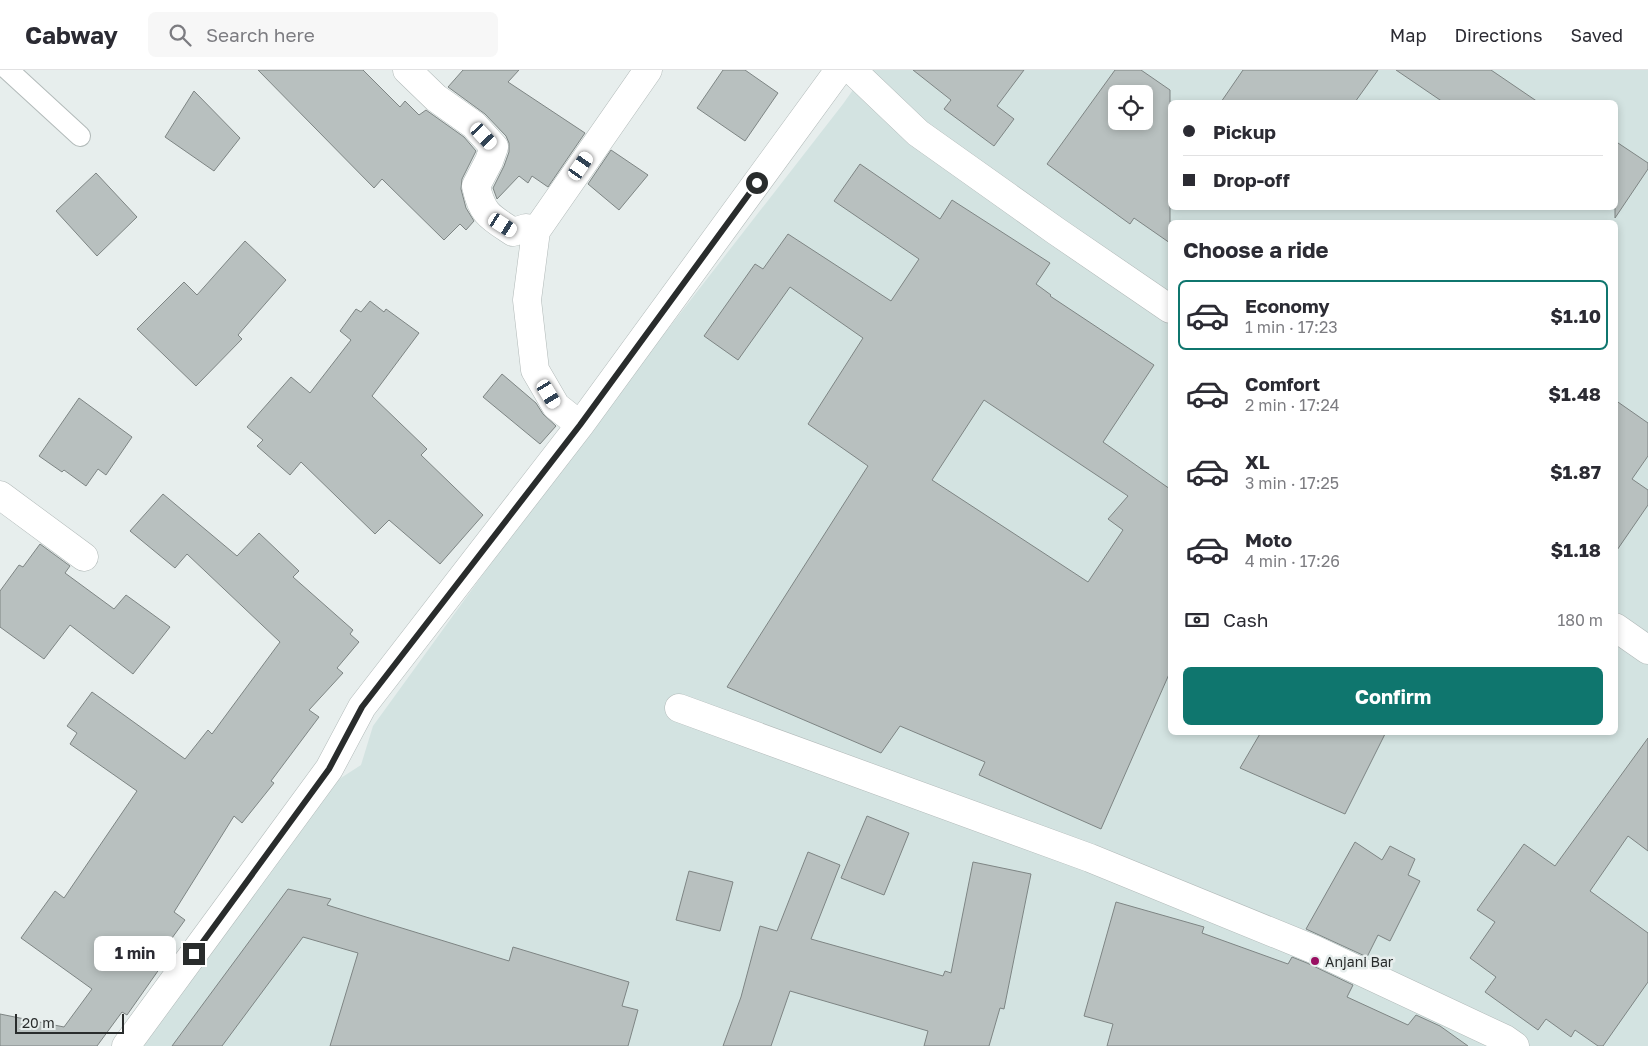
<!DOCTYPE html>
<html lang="en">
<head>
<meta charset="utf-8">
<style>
  body { margin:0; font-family:"Golos Text",sans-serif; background:#f7f7f7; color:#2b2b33; height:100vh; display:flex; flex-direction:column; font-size:19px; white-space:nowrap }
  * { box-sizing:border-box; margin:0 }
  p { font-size:16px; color:#7c7c81 }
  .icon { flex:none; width:28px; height:28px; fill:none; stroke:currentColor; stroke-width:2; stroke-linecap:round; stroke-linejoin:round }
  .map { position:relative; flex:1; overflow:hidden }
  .drawer { position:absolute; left:1168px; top:150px; width:450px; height:515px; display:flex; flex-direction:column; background:#fff; border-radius:8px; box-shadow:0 2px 8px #0003 }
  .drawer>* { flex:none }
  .top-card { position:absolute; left:1168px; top:30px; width:450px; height:110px; border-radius:8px; box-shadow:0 2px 8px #0003; display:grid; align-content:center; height:110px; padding:0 15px; background:#fff }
  .fabs { position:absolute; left:1108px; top:15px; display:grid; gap:10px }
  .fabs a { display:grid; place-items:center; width:45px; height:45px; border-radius:8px; background:#fff; box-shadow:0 2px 8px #0003; font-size:25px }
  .scale { position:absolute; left:15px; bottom:12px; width:109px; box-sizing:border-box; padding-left:5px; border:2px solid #292c2c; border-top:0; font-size:14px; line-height:18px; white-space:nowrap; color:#292c2c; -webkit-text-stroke:4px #e7eeed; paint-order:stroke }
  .end { position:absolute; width:22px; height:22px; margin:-11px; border:6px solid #292c2c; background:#fff; box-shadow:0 0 0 2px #fff }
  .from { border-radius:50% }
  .bubble { position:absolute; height:35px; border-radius:8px; background:#fff; box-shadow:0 2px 8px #0003; font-size:16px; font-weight:700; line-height:35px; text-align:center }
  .car { position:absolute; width:15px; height:30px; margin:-15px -8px; border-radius:6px; box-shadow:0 0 4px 1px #0007; background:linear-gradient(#fff 24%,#345 0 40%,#fff 0 76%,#345 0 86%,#fff 0) }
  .top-card b { display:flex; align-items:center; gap:18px; height:48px; font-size:19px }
  .top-card b+b { border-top:1px solid #e1e1e2 }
  .top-card i { width:12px; height:12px; background:#2b2b33 }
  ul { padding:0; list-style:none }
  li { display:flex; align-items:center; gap:15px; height:70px; margin:0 10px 8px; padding:0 5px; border:2px solid transparent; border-radius:8px }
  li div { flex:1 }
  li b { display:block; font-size:19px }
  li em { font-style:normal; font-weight:700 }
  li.current { border-color:#0f766e }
  li>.icon { width:45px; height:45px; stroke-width:1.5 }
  h2 { padding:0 15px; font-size:22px; line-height:60px }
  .pay { display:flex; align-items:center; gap:12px; height:55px; padding:0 15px; font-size:19px }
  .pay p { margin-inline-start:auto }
  .action { display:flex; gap:10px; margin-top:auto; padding:10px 15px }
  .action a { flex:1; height:58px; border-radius:8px; background:#0f766e; color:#fff; font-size:20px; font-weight:700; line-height:58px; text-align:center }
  header { display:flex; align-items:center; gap:30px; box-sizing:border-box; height:70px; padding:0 25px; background:#fff; border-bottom:1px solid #e1e1e2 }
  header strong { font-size:24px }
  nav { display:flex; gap:28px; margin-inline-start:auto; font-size:18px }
  .search { width:350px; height:45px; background:#f7f7f7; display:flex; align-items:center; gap:12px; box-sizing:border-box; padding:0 18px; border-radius:8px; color:#7c7c81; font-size:19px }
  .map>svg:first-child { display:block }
  .built { fill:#d3e3e1; fill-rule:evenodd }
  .building { fill:#b8c0bf; stroke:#7e8584; fill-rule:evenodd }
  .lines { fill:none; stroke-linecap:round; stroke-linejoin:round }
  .lane-casing { stroke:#b2bab9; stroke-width:22 }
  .street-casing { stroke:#b2bab9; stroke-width:29 }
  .lane { stroke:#fff; stroke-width:20 }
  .street { stroke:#fff; stroke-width:28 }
  .route { stroke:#292c2c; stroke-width:6 }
  .poi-dot { fill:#990e61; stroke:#e7eeed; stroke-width:2 }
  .labels { text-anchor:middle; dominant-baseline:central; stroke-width:5; stroke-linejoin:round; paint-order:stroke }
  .poi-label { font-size:14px; fill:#292c2c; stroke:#e7eeed; text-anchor:start }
</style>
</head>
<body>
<header>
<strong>Cabway</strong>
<div class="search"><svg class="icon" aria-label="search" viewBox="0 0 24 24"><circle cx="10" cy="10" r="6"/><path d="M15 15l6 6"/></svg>Search here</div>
<nav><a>Map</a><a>Directions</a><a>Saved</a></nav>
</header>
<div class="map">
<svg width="1648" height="976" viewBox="0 0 1648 976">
  <rect width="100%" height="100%" fill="#e7eeed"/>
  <path class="built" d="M 867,0 L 1648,0 L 1648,976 L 142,976 L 330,715 L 361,695 L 373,656 L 563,394 L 843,34 ZM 1116,24 L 1144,24 L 1144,51 L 1116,51 ZM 1170,32 L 1615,32 L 1615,138 L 1170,138 ZM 1170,152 L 1615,152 L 1615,662 L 1170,662 Z"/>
  <path class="building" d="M 258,0 L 363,0 L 400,37 L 405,31 L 419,45 L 426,40 L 464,67 L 476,81 L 462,109 L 461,119 L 466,138 L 474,151 L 466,160 L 460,154 L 444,170 L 382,109 L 374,118 Z
    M 463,0 L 519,0 L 508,12 L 585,63 L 548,117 L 532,106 L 528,113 L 519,106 L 497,129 L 493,118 L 504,96 L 509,82 L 509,73 L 506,66 L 485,44 L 448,17 Z
    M 723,0 L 745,0 L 778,23 L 745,71 L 697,38 Z
    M 913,0 L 1024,0 L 997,36 L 1014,49 L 994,76 L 944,39 L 951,30 Z
    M 1115,0 L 1141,0 L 1170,20 L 1170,173 L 1134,148 L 1130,154 L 1047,94 ZM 1116,24 L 1144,24 L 1144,51 L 1116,51 Z
    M 1243,0 L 1378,0 L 1355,32 L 1221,32 Z
    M 1396,0 L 1491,0 L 1538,32 L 1443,32 Z
    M 194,21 L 240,68 L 214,101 L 165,67 Z
    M 1615,71 L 1648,93 L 1648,99 L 1615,148 Z
    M 611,80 L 648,105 L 619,140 L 588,114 Z
    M 860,94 L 940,149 L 952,130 L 1050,193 L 1036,214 L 1051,225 L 1050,226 L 1154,295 L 1103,372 L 1170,419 L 1170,602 L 1101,759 L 979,705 L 985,692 L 900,656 L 881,683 L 727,617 L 868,396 L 808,354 L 863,268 L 790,217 L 738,290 L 704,266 L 755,194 L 763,199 L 788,164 L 891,231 L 919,189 L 834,131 ZM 984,330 L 1128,426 L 1108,449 L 1123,460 L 1088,512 L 932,410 Z
    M 96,103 L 137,147 L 97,186 L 56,141 Z
    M 245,171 L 286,210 L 238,265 L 242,269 L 196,316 L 137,259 L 184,212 L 197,225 Z
    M 370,231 L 384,242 L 386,239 L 419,263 L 372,326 L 427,379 L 421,385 L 483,445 L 440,494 L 389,450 L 375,464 L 301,392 L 290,405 L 257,376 L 263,370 L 247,357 L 291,307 L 310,323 L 351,270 L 340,261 L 356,239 L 361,242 Z
    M 502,304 L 536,333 L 543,344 L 556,356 L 540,374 L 483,327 Z
    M 79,328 L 132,367 L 106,405 L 98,399 L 86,416 L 64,400 L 62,402 L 39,386 Z
    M 1615,330 L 1648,353 L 1648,386 L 1632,409 L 1648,420 L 1648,435 L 1615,483 Z
    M 163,424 L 237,486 L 259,463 L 299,501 L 293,507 L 353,560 L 350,564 L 359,572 L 337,598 L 343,603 L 309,640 L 319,647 L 271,711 L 274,713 L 242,753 L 234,746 L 174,842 L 185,850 L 154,893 L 160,898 L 127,945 L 122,942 L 97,976 L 0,976 L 0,944 L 64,957 L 92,919 L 21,868 L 55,821 L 64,828 L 137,721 L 70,674 L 77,663 L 67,656 L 92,622 L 185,689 L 208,660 L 212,664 L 280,572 L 187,484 L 175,498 L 130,461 Z
    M 40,474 L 70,496 L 65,503 L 114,539 L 126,525 L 170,557 L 133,604 L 70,555 L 44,589 L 0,557 L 0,521 L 19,495 L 23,497 Z
    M 1261,662 L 1386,662 L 1345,744 L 1240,698 Z
    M 1648,668 L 1648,781 L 1628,766 L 1590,821 L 1648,863 L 1648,912 L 1603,976 L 1598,976 L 1575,960 L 1571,967 L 1546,949 L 1538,960 L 1485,922 L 1496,907 L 1470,888 L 1495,852 L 1477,840 L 1524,774 L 1555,796 Z
    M 867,746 L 909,763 L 884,825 L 841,808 Z
    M 1355,772 L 1382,790 L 1390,776 L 1415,789 L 1408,805 L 1420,811 L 1390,871 L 1378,865 L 1367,887 L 1306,859 Z
    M 808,782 L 840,795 L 811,869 L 943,906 L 945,901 L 951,903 L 973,792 L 1031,804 L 1004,939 L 1000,938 L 989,976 L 924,976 L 928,961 L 790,921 L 771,976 L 723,976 L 741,927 L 760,856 L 777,861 Z
    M 689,801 L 733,812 L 720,861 L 676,850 Z
    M 288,819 L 331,829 L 327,835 L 509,891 L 513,877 L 629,912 L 622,936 L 638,940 L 628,976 L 330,976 L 358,883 L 303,867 L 222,976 L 172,976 Z
    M 1116,832 L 1204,857 L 1202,863 L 1288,894 L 1292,887 L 1307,893 L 1353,915 L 1347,927 L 1408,955 L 1416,945 L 1440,956 L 1468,976 L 1107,976 L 1113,954 L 1084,946 Z"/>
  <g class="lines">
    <g class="lane-casing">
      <path id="lane" d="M 8,0 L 80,66"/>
    </g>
    <g class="street-casing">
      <path id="street" d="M 407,0 L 436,28 L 474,55 L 494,77 L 489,91 L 476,116 C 482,144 490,147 513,162 L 526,158 L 536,161
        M 852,0 L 918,63 L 1056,161 L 1170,239
        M 580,355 L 556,336 L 535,300 L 527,230 L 536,161 L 648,0
        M 0,425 L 84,487
        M 1615,557 L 1648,580
        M 679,638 L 1090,788 L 1313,879 L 1505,969 L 1515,976
        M 126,976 L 329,699 L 362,637 L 580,355 L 839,0"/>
    </g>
    <use href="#lane" class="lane"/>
    <use href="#street" class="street"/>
  </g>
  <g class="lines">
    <path class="route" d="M 194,884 L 329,699 L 362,637 L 580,355 L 757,113"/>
  </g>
  <circle class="poi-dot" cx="1315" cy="891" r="5"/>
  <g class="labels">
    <g class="poi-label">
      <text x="1325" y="891">Anjani Bar</text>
    </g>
  </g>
</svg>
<div class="fabs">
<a><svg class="icon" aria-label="locate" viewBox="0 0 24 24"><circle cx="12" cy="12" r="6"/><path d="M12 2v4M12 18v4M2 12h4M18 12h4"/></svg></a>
</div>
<div class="scale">20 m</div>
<i class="end from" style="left:757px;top:113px"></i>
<i class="end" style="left:194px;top:884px"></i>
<div class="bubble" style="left:94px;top:866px;width:82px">1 min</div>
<i class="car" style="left:484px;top:66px;rotate:137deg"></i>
<i class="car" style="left:581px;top:96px;rotate:35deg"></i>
<i class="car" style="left:503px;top:155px;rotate:122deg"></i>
<i class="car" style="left:549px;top:324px;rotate:149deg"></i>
<div class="top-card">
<b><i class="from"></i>Pickup</b>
<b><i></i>Drop-off</b>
</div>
<section class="drawer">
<h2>Choose a ride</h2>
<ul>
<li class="current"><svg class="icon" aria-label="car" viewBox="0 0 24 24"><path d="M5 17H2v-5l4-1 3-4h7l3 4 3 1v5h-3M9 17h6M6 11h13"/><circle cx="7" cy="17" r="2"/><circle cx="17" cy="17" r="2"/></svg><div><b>Economy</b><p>1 min · 17:23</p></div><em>$1.10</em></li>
<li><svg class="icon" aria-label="car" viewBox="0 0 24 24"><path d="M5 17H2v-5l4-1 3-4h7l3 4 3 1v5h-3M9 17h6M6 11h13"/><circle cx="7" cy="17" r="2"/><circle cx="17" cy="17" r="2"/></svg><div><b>Comfort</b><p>2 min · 17:24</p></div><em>$1.48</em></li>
<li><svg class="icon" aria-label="car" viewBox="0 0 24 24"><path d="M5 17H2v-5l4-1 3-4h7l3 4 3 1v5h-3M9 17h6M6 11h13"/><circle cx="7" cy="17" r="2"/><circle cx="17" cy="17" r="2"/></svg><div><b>XL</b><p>3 min · 17:25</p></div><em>$1.87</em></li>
<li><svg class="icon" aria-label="car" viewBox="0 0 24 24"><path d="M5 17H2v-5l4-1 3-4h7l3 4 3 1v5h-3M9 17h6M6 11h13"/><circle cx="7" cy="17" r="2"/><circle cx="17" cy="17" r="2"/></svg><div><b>Moto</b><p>4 min · 17:26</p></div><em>$1.18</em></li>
</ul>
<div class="pay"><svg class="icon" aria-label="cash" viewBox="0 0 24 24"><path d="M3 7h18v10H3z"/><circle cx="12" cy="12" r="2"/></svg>Cash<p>180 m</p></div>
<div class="action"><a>Confirm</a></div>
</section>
</div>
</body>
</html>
